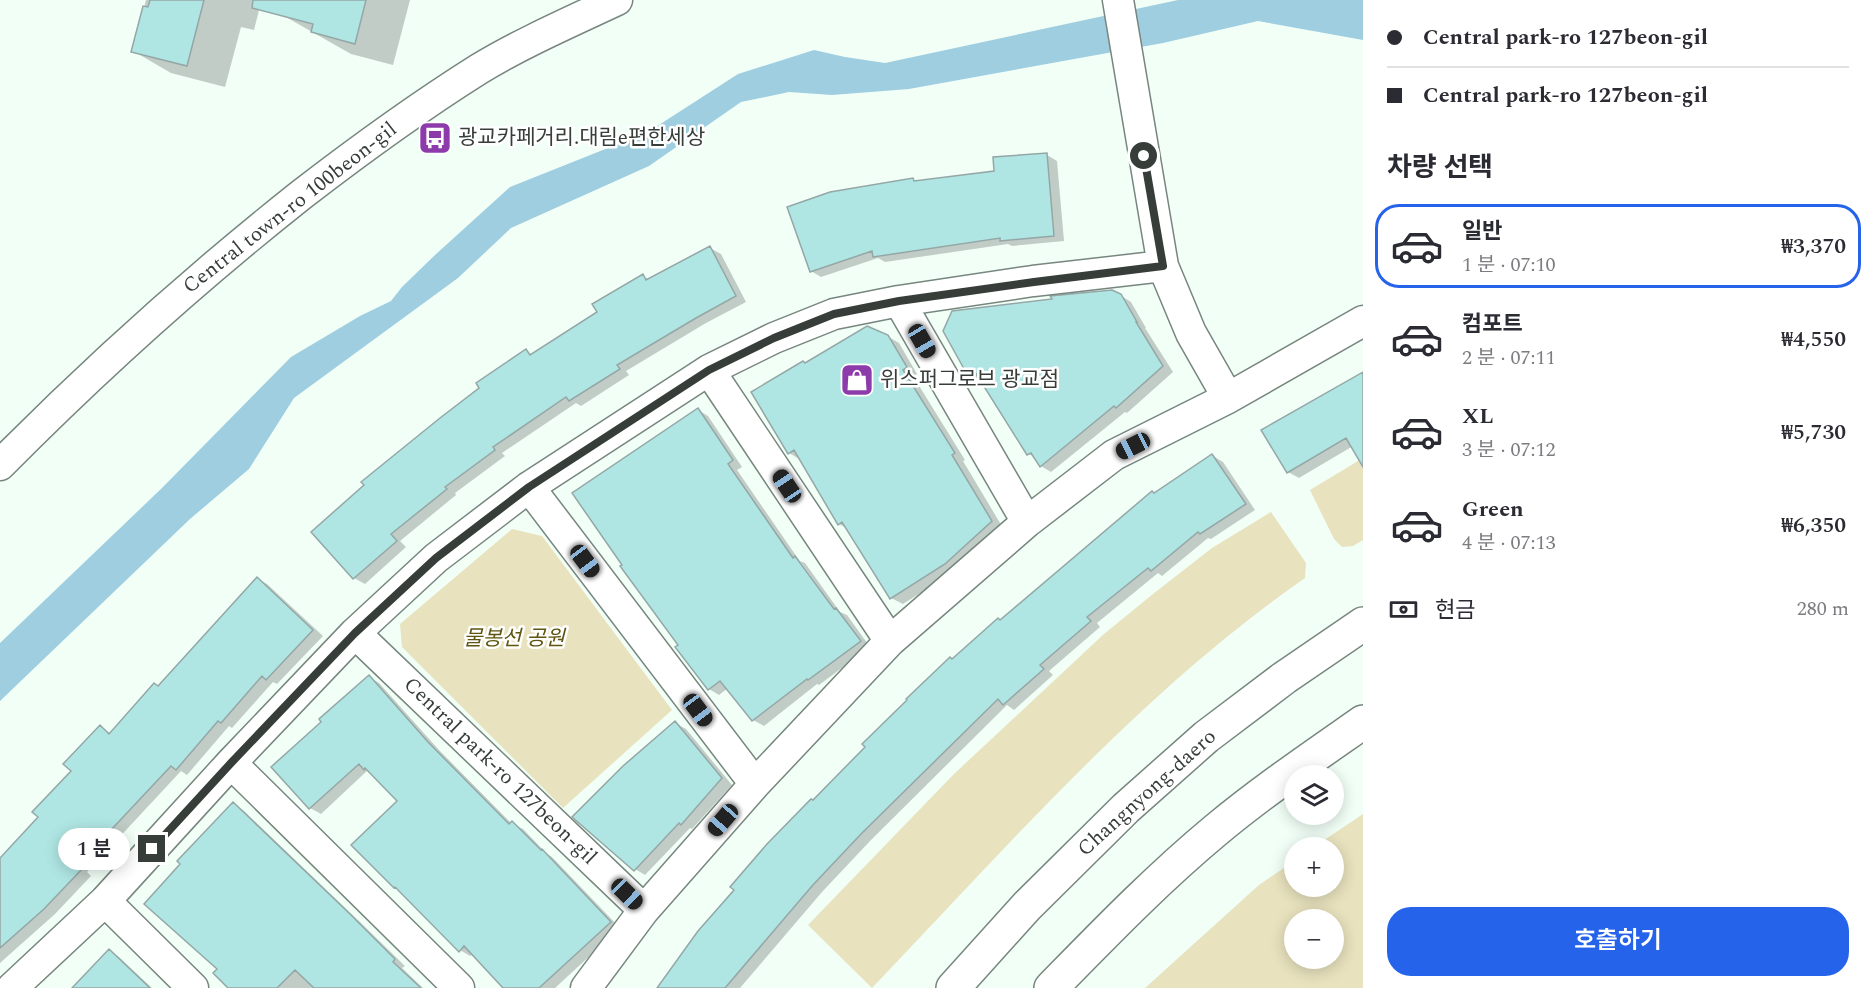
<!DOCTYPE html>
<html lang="ko">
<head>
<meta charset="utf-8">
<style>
  body { margin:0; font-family:Spectral,"Noto Sans KR",serif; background:#f2f2f3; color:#2b2b33; height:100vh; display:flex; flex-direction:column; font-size:22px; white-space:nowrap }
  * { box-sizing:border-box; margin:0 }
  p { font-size:20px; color:#7c7c81 }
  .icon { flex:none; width:33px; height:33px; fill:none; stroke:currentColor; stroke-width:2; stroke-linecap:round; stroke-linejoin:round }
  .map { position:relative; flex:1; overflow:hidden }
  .details { display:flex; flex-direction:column; background:#fff; width:510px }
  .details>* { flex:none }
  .guide { display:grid; align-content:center; height:132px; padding:0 24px; background:#fff }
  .buttons { position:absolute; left:1284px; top:765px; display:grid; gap:12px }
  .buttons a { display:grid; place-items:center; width:60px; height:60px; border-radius:50%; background:#fff; box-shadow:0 3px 15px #0003; font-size:30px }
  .end { position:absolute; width:27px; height:27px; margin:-14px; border:8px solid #373e3a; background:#fff; box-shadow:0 0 0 3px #fff }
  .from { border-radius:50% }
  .bubble { position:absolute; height:42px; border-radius:21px; background:#fff; box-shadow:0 3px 15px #0003; font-size:20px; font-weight:600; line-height:42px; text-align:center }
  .car { position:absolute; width:18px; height:36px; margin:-18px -9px; border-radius:8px; box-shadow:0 0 4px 2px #0007; background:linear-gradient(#222 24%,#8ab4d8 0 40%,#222 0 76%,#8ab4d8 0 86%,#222 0) }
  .guide b { display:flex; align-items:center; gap:21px; height:57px; font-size:22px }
  .guide b+b { border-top:2px solid #e1e1e2 }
  .guide i { width:15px; height:15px; background:#2b2b33 }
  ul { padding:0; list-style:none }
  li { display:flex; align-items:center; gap:18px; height:84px; margin:0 12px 9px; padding:0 12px; border:3px solid transparent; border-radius:24px }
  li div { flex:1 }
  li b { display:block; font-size:22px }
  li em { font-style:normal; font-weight:600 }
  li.active { border-color:#2563eb }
  li>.icon { width:54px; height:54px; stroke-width:1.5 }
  h2 { padding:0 24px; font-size:27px; line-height:72px }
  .pay { display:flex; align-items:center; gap:15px; height:66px; padding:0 24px; font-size:22px }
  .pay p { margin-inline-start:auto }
  .action { display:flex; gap:12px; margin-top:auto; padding:12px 24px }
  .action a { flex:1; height:69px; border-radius:24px; background:#2563eb; color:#fff; font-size:24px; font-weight:600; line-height:69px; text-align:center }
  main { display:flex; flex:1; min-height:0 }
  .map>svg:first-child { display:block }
  .green { fill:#e8e2be; fill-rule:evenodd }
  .water { fill:#9fcee1 }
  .shadow { fill:#0003 }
  .building { fill:#afe6e3; stroke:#94a7a6; stroke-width:1.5 }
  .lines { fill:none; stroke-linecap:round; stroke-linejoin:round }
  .street-casing { stroke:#77867e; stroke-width:33 }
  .primary-casing { stroke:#77867e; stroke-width:36 }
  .street { stroke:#fff; stroke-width:30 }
  .primary { stroke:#fff; stroke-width:33 }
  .route { stroke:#373e3a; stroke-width:8 }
  .labels { text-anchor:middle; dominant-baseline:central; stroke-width:5; stroke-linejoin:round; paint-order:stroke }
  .poi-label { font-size:21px; fill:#373e3a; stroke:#fff; text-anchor:start }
  .street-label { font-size:21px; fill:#373e3a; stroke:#fff }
  .park-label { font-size:21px; font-style:italic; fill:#605611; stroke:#fff }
</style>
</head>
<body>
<main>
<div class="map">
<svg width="1363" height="988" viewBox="0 0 1363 988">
  <rect width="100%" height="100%" fill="#f1fff7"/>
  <path class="green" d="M 1363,458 L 1363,540 L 1353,546 L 1342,547 L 1334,539 L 1310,490 Z
    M 1271,512 L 1306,563 L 1305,578 C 1141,692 1009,845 872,988 L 808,925 L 954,774 L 1104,634 L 1153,594 L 1212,548 Z
    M 512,529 L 542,536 L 672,710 L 563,808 L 402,647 L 400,624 Z
    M 1363,814 L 1363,988 L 1145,988 L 1259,885 L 1294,861 L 1294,886 L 1334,886 L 1334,848 L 1314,847 ZM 1294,920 L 1334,920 L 1334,958 L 1294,958 Z"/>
  <path class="water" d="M 1178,0 L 1363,0 L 1363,40 L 1258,21 L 1163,43 L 909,89 L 832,95 L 789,92 L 741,102 L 649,166 L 511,228 L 458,278 L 294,398 L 249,469 L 190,519 L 0,701 L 0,643 L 162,488 L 291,357 L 360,316 L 391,301 L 402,287 L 435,255 L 510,187 L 648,132 L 738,74 L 814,50 L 845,57 L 885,63 Z"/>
  <path class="shadow" d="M 146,0 L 410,0 L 393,65 L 351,54 L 284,16 L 260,6 L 254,30 L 241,27 L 225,87 L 171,73 L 133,51 Z
    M 1047,155 L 1057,161 L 1064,241 L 1012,246 L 1008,244 L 885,262 L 878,258 L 821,277 L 811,271 L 913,179 L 918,182 L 996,172 Z
    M 710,248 L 721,254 L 746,302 L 706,323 L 626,371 L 629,375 L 581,406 L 576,403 L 502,453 L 505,456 L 455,493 L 456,495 L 400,541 L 406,547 L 365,584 L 354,578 L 314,532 L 526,351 L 533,355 L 599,313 L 643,276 L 650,280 Z
    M 1120,295 L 1131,302 L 1146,328 L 1145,328 L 1173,372 L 1127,413 L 1125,412 L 1051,472 L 1041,466 L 1036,458 L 1029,454 L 982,380 L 969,375 Z
    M 887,336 L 899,343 L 917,374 L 913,376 L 965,460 L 963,461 L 1003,528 L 957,570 L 903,604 L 891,598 L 848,529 L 839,524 L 801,460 L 789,453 L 806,364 Z
    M 1363,373 L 1363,456 L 1356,452 L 1353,446 L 1299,478 L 1288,472 L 1263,430 Z
    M 698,410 L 708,416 L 742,467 L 737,470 L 799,560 L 796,560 L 837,616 L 839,615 L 800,561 L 805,563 L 840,612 L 847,615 L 870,647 L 819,685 L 817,684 L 764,726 L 753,720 L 728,688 L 719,695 L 709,689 L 680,645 Z
    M 1213,456 L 1223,462 L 1255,510 L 1211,539 L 1208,538 L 1162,576 L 1158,573 L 1097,623 L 1100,627 L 1049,671 L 1053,675 L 1014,710 L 1007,705 L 871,840 L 822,892 L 740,988 L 659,988 L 814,802 L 953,660 L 1155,494 Z
    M 257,579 L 267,584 L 323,636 L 277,684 L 273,682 L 232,728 L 229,726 L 187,775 L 181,771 L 87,872 L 91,876 L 55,914 L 0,963 L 0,860 L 40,817 L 73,771 L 100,727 L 112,734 L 158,687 Z
    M 369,677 L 379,683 L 439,750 L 512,824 L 523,829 L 547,854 L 552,857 L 620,928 L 555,988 L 505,988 L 473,954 L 470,956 L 460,950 L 402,891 L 395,887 L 399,801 L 368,770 L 321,814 L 310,808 L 273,767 Z
    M 675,723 L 686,729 L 732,785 L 692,829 L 690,828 L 645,875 L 635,869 Z
    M 233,804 L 243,810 L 360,922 L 405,966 L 402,968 L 423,988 L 230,988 L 219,969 Z
    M 109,951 L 119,957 L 152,988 L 74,988 Z"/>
  <path class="building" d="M 150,0 L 204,0 L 187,66 L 131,52 L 143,6 L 148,7 Z
    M 253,0 L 366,0 L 355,44 L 311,32 L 313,24 L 252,8 Z
    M 1047,153 L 1054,236 L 1000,241 L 1000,238 L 873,257 L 872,251 L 810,272 L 787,207 L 830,192 L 913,178 L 914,181 L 994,171 L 993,157 Z
    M 710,246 L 736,296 L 696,318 L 617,365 L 620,369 L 569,401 L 566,397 L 493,447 L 495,450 L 445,487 L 447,489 L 391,534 L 397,541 L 353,579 L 311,532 L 364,485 L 361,482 L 440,418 L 479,388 L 476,383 L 526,349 L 530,355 L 597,312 L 592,304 L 643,274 L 646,280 Z
    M 1112,290 L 1121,294 L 1137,322 L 1136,322 L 1163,366 L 1116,408 L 1114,406 L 1040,467 L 1031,453 L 1027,455 L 975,372 L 968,376 L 943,331 L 952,311 L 1052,299 L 1050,296 Z
    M 867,326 L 888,335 L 907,367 L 903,370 L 955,453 L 952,455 L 992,521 L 945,564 L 890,599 L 842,522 L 838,525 L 794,450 L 788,454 L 751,392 L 803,361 L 805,363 Z
    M 1363,372 L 1363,467 L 1346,438 L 1287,473 L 1261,430 Z
    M 698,408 L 733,460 L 728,464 L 793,558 L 795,556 L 834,609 L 836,608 L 861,641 L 808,680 L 807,679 L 752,721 L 720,681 L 708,690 L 675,647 L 678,645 L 620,566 L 622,565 L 572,493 Z
    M 1212,454 L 1246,504 L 1200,534 L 1198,532 L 1151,571 L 1148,568 L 1087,617 L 1091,621 L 1040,665 L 1044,669 L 1003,705 L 998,699 L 861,834 L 812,886 L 725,988 L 657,988 L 698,931 L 734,890 L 730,887 L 767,844 L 811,799 L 813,800 L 865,747 L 862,744 L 907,700 L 906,699 L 950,657 L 952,659 L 998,618 L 1000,620 L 1152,491 L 1154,493 Z
    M 257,577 L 313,630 L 266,680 L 262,676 L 221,723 L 218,721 L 176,770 L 171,766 L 78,865 L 82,869 L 44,909 L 0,948 L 0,858 L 38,817 L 32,812 L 71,771 L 63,764 L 100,725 L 109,734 L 154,683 L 158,686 Z
    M 369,675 L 428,742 L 509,824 L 512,821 L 541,850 L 542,849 L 611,922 L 539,988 L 503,988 L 464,946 L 459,952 L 395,887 L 394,888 L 351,845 L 397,801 L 365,768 L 364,770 L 359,764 L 309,809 L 271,767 L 321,722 L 319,719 Z
    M 675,721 L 722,778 L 681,825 L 679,823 L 634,871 L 572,817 L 623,766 Z
    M 233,802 L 350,914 L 395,959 L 393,962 L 421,988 L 314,988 L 295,970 L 277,988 L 228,988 L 213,973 L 217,969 L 144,904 L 180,864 L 177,861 Z
    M 109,949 L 150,988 L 72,988 Z"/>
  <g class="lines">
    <g class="street-casing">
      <path id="street" d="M 1118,0 L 1163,266 L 1191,333 L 1228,398
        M 899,301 L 1027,522
        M 709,370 L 890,641
        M 0,465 C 95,369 195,279 301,195 C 358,151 417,108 479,69 C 522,43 570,22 617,0
        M 529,487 L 755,784
        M 355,633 L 644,910
        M 231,763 L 459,988
        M 105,901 L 193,988
        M 12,988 L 105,901 L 231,763 L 355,633 L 436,558 L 529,487 L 709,370 L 774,338 L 834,314 L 899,301 L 1033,281 L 1163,266
        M 586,988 L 644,910 L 755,784 L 890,641 L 1027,522 L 1114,455 L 1228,398 L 1363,321"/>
    </g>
    <g class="primary-casing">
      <path id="primary" d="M 953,988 L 1027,906 L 1126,808 L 1206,737 L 1284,678 L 1363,624
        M 1051,988 C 1104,934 1157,879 1216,830 C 1263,791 1313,757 1363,722"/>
    </g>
    <use href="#street" class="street"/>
    <use href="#primary" class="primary"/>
  </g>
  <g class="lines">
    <path class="route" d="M 152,849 L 231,763 L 355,633 L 436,558 L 529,487 L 709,370 L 774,338 L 834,314 L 899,301 L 1034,282 L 1163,266 L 1144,156"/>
  </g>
  <defs>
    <g id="bus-square" transform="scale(1.725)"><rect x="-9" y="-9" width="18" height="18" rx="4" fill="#8d3baa" stroke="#fff"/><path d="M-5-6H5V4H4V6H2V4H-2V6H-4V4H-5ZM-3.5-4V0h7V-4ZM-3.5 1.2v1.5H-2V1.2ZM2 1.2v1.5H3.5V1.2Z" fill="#fff"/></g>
    <g id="shop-square" transform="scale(1.725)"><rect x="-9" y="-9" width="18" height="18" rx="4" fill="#8d3baa" stroke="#fff"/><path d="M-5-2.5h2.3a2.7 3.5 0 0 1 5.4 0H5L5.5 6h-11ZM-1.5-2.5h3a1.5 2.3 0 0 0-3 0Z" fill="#fff"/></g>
  </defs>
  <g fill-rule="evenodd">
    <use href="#bus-square" x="435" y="138"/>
    <use href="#shop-square" x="857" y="380"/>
  </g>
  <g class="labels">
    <g class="poi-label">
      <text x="458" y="138">광교카페거리.대림e편한세상</text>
      <text x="880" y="380">위스퍼그로브 광교점</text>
    </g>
    <g class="street-label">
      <text transform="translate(290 208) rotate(-38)">Central town-ro 100beon-gil</text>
      <text transform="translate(500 771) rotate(44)">Central park-ro 127beon-gil</text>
      <text transform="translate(1147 793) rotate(-42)">Changnyong-daero</text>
    </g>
    <g class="park-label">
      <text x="514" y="639">물봉선 공원</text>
    </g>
  </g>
</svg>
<div class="buttons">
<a><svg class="icon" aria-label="layers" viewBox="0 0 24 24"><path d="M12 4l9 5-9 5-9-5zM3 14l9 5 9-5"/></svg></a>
<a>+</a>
<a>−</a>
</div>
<i class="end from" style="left:1144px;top:156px"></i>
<i class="end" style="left:152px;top:849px"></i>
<div class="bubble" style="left:58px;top:828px;width:72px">1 분</div>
<i class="car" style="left:922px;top:341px;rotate:150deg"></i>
<i class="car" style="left:1133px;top:446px;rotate:243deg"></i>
<i class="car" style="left:787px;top:486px;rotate:326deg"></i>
<i class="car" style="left:585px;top:561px;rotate:143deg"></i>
<i class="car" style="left:698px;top:710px;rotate:143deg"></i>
<i class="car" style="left:723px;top:820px;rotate:221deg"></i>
<i class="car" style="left:627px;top:894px;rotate:134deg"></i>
</div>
<section class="details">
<div class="guide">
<b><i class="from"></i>Central park-ro 127beon-gil</b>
<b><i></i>Central park-ro 127beon-gil</b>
</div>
<h2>차량 선택</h2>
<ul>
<li class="active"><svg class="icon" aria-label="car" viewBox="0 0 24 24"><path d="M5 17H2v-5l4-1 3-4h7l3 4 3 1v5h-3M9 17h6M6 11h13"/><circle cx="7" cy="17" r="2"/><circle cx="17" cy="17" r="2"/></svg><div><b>일반</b><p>1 분 · 07:10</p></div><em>₩3,370</em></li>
<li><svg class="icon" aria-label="car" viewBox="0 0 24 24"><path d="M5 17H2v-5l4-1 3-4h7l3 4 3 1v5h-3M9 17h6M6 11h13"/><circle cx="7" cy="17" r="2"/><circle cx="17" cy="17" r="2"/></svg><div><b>컴포트</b><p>2 분 · 07:11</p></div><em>₩4,550</em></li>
<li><svg class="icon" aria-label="car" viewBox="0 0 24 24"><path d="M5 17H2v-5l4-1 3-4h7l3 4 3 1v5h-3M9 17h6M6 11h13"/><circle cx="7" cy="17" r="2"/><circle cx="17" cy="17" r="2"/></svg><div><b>XL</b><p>3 분 · 07:12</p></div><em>₩5,730</em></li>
<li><svg class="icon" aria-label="car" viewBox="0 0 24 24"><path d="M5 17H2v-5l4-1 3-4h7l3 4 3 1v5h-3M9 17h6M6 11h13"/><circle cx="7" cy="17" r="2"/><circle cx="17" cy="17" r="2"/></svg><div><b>Green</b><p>4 분 · 07:13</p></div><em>₩6,350</em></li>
</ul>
<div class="pay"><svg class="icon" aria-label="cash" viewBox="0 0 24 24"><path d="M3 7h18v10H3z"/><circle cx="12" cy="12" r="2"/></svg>현금<p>280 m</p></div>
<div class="action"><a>호출하기</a></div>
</section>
</main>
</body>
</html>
